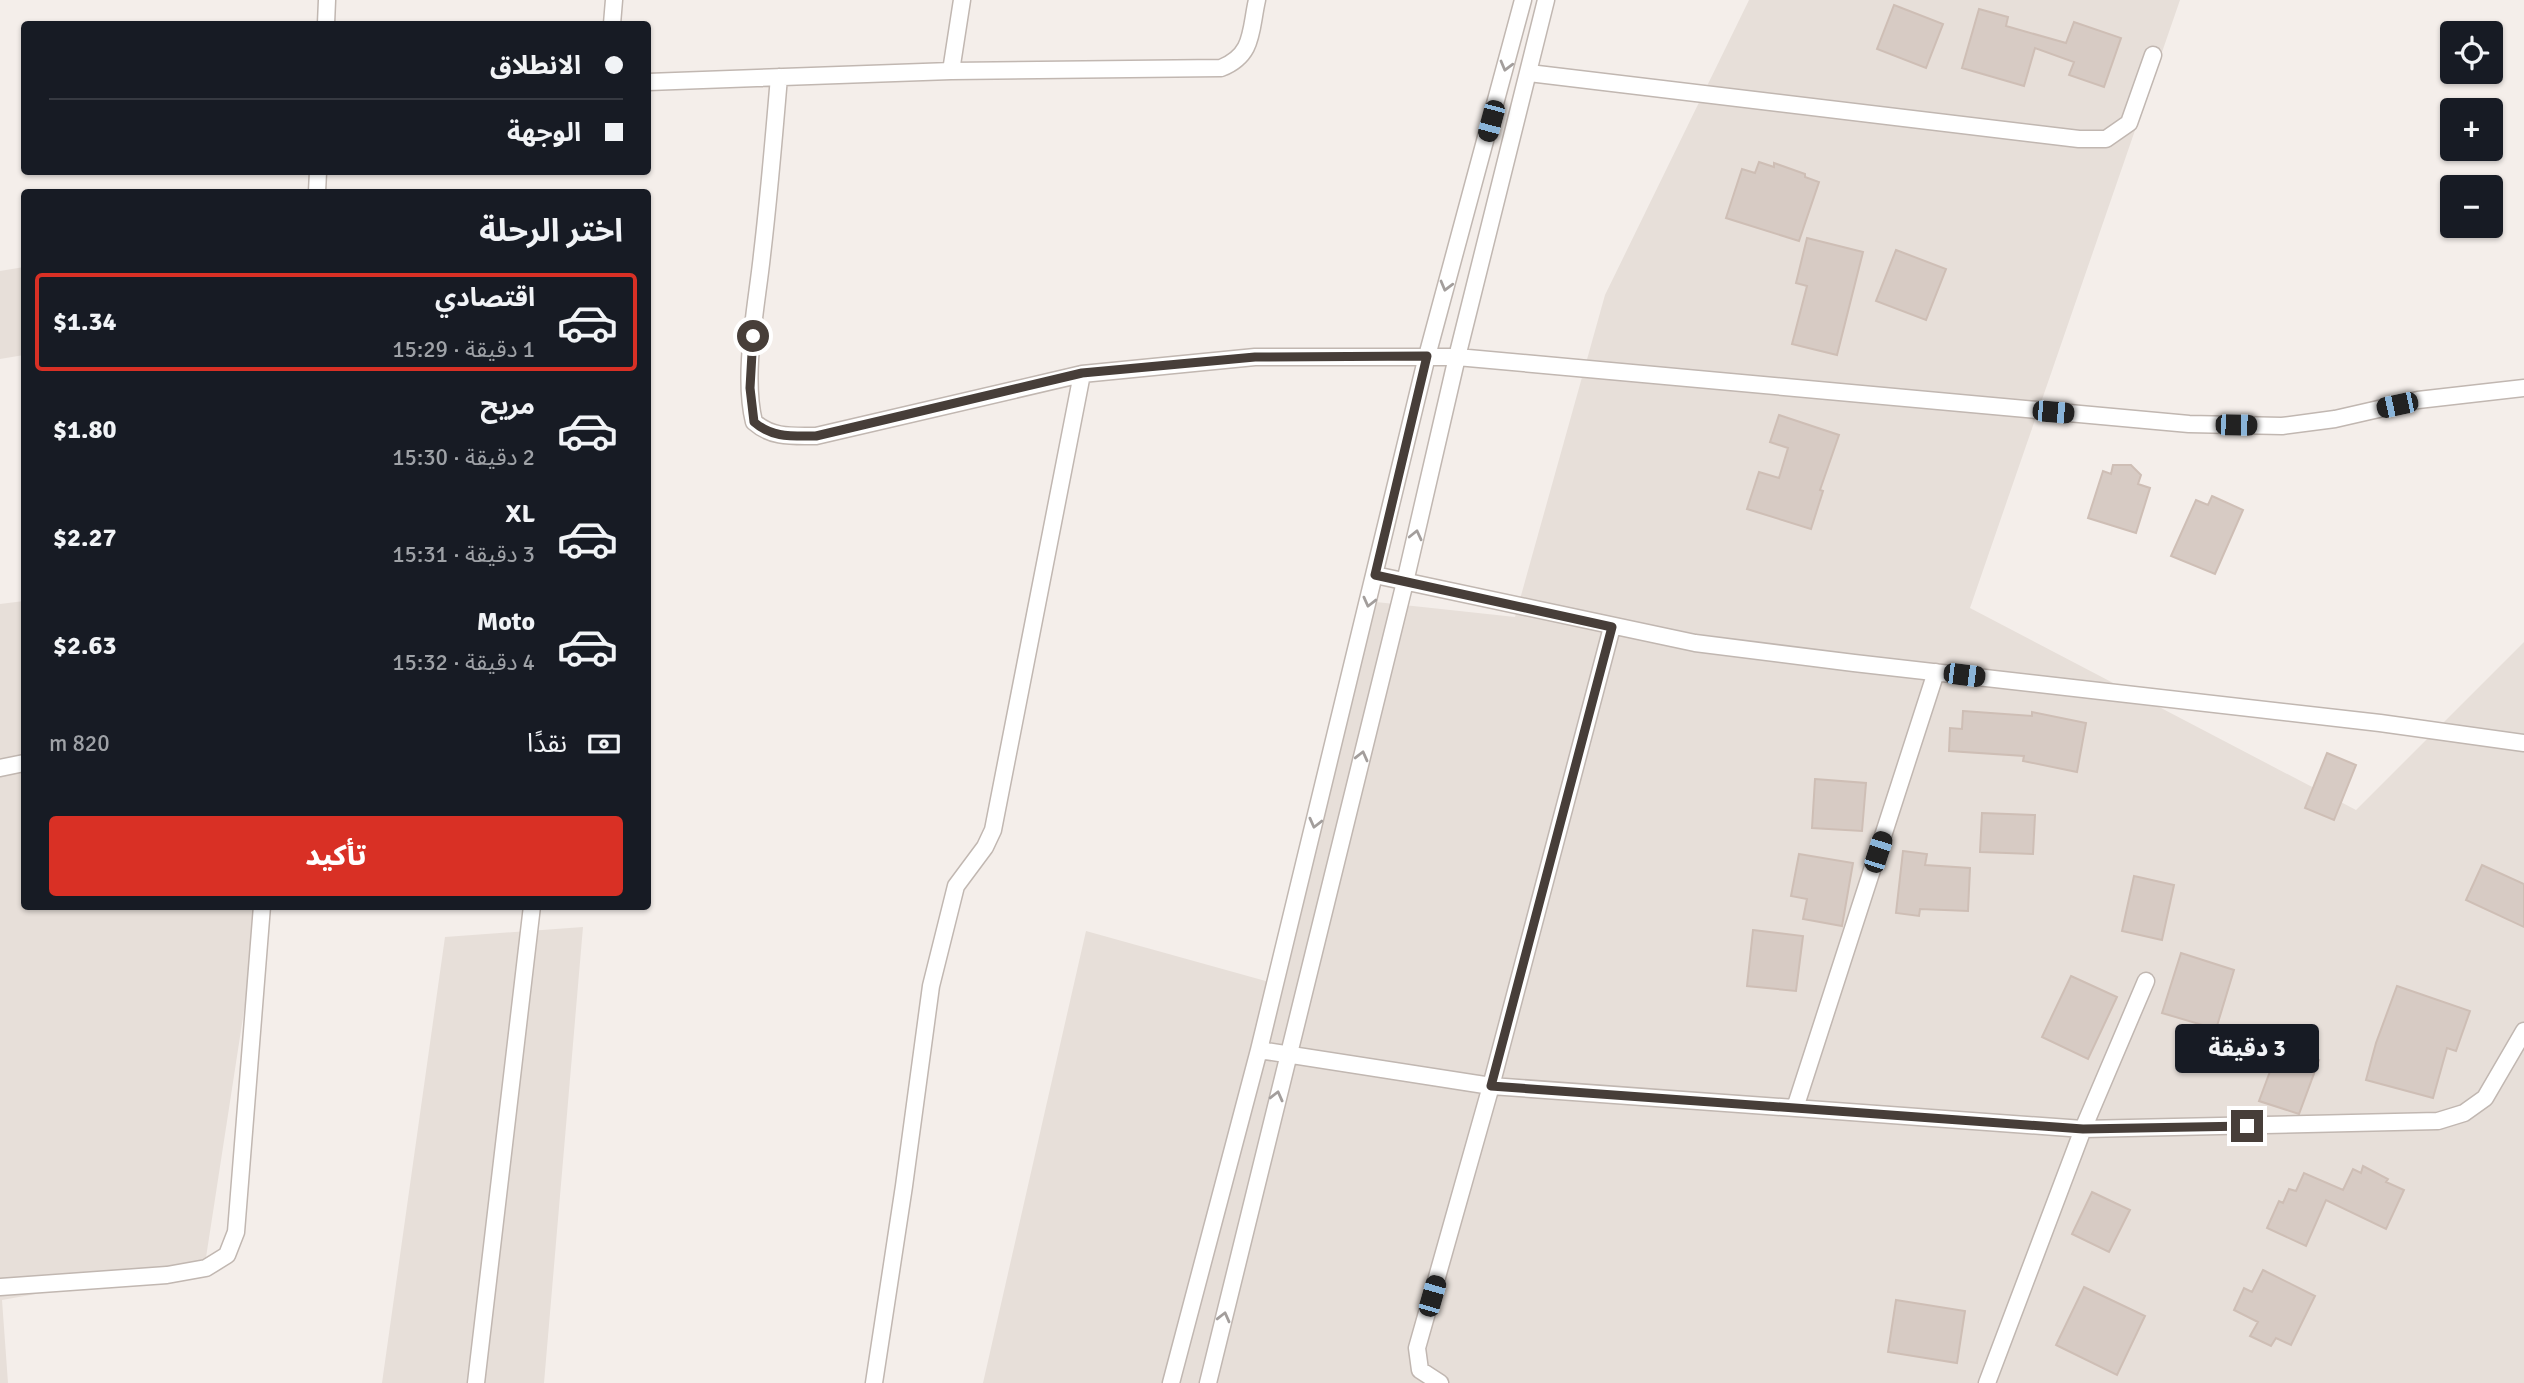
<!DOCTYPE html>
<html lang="ar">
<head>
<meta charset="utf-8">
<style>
  body { margin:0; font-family:Signika,"Noto Sans Arabic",sans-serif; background:#20242c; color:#f1f3f6; direction:rtl; height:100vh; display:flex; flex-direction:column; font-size:26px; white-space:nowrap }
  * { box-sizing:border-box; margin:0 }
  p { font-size:23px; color:#9ea1a6 }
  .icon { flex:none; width:38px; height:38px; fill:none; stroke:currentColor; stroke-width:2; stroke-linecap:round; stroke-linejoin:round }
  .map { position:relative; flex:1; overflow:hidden; direction:ltr }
  .details { position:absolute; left:21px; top:189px; width:630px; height:721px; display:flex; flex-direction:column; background:#171b24; border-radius:7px; box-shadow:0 2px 5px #0004; direction:rtl }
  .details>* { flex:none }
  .banner { position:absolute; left:21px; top:21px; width:630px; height:154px; border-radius:7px; box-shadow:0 2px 5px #0004; direction:rtl; display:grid; align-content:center; height:154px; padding:0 28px; background:#171b24 }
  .buttons { position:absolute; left:2440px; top:21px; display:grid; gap:14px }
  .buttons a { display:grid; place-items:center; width:63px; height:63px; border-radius:7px; background:#171b24; box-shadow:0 2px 5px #0004; font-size:35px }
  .end { position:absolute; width:32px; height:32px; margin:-16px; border:9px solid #473e39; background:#fff; box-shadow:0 0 0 4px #fff }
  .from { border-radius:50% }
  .bubble { position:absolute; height:49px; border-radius:7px; background:#171b24; box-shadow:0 2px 5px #0004; font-size:23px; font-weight:800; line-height:49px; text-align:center; direction:rtl }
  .car { position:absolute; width:21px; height:42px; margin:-21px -10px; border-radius:9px; box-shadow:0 0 5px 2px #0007; background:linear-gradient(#222 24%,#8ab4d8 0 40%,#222 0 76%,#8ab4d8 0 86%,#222 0) }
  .banner b { display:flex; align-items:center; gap:24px; height:66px; font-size:26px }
  .banner b+b { border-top:2px solid #363941 }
  .banner i { width:18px; height:18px; background:#f1f3f6 }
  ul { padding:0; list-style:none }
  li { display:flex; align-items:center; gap:21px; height:98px; margin:0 14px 10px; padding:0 14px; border:4px solid transparent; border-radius:7px }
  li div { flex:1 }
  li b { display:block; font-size:26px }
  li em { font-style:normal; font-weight:800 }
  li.current { border-color:#d93025 }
  li>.icon { width:63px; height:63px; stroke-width:1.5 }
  h2 { padding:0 28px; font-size:32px; line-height:84px }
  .pay { display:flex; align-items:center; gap:18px; height:77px; padding:0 28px; font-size:26px }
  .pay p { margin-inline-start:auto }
  .cta { display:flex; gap:14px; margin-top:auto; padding:14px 28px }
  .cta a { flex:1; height:80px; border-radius:7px; background:#d93025; color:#fff; font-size:28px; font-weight:800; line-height:80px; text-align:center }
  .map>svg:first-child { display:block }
  .residential { fill:#e7dfd9 }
  .building { fill:#d7cbc4; stroke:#cebeb5; stroke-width:2 }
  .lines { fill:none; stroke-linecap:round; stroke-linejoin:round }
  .minor-casing { stroke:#c1b7b1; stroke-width:19 }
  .minor { stroke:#fff; stroke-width:16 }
  .oneway { stroke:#a39e9c }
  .route { stroke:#473e39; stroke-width:9 }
</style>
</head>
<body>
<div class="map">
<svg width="2524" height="1383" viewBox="0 0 2524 1383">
  <rect width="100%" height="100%" fill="#f4eeea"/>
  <path class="residential" d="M 1749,0 L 2180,0 L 1970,608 L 2356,810 L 2524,642 L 2524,1383 L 983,1383 L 1086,931 L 1284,986 L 1376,602 L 1515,617 L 1605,295 Z
    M 24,267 L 24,355 L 0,359 L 0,271 Z
    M 24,601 L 24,906 L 260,907 L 205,1264 L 2,1300 L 8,1383 L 0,1383 L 0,604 Z
    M 583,927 L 544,1383 L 382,1383 L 445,937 Z"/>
  <path class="building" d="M 1894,5 L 1943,24 L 1926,68 L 1877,49 Z
    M 1979,9 L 2008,17 L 2006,26 L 2066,43 L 2074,22 L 2121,38 L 2104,87 L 2069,75 L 2074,62 L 2035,48 L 2024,86 L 1962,68 Z
    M 1759,162 L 1774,167 L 1774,163 L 1805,174 L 1805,177 L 1819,182 L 1799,241 L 1726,218 L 1742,169 L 1755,173 Z
    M 1807,238 L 1863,252 L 1837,355 L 1792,344 L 1807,286 L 1796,283 Z
    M 1896,250 L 1946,269 L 1926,320 L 1876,301 Z
    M 1779,415 L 1839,435 L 1820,490 L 1823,491 L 1811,529 L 1747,509 L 1759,472 L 1779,478 L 1788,448 L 1770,442 Z
    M 2113,465 L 2131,465 L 2141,475 L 2138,484 L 2150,488 L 2136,533 L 2088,518 L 2103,471 L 2111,474 Z
    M 2212,496 L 2243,510 L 2215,574 L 2171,556 L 2196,500 L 2208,505 Z
    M 1963,711 L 2032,716 L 2032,712 L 2086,723 L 2077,772 L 2023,761 L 2024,756 L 1949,751 L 1950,728 L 1962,729 Z
    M 2327,753 L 2356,765 L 2334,820 L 2305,808 Z
    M 1815,779 L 1866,783 L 1862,831 L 1812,828 Z
    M 1982,813 L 2035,815 L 2033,854 L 1980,852 Z
    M 1903,851 L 1927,854 L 1925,865 L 1970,868 L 1968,911 L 1920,909 L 1919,916 L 1896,913 Z
    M 1799,854 L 1853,863 L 1842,926 L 1803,919 L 1807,899 L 1791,896 Z
    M 2482,865 L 2524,884 L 2524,927 L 2466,900 Z
    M 2134,876 L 2174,885 L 2162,940 L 2122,931 Z
    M 1753,930 L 1803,936 L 1796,991 L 1747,986 Z
    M 2181,953 L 2234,970 L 2216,1029 L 2162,1013 Z
    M 2071,976 L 2117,997 L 2088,1059 L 2042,1037 Z
    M 2397,986 L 2470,1011 L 2456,1051 L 2447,1048 L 2433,1098 L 2366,1080 L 2376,1043 Z
    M 2292,1050 L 2319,1060 L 2299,1114 L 2259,1101 L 2275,1058 L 2287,1063 Z
    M 2363,1166 L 2388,1179 L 2386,1182 L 2404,1190 L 2386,1229 L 2326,1200 L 2306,1246 L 2267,1228 L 2279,1201 L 2283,1203 L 2289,1189 L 2296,1191 L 2304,1173 L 2343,1190 L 2353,1169 L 2361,1173 Z
    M 2092,1192 L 2130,1210 L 2109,1252 L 2072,1234 Z
    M 2263,1270 L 2315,1296 L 2291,1345 L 2276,1338 L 2271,1346 L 2250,1336 L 2258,1322 L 2234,1310 L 2244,1288 L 2252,1292 Z
    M 2084,1287 L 2145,1316 L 2117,1375 L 2056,1345 Z
    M 1896,1300 L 1965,1311 L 1957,1363 L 1888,1352 Z"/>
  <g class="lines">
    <g class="minor-casing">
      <path id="minor" d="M 326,24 L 327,0
        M 612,24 L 614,0
        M 951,71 L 962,0
        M 1529,73 L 2079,139 L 2106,139 L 2129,123 L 2153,55
        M 779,77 C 774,137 769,196 762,255 C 757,304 742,374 754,422 C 772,438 792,436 816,436 L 1082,374 L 1255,357 L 1457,357 L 2189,424 L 2282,426 L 2335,419 L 2418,400 L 2524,388
        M 648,82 L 951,71 L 1221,68 C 1254,55 1250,31 1257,0
        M 317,192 L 318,172
        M 1375,575 L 1695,643 L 1854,663 L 2380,723 L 2524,743
        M 0,768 L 24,763
        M 1259,1050 L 1491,1086 L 2083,1129 L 2438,1121 L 2464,1113 L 2485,1098 L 2524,1031
        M 1795,1108 L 1936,672
        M 0,1287 L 167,1275 L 206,1268 L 227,1255 L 236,1232 L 262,906
        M 476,1383 L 532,906
        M 874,1383 L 904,1186 L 931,986 L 956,886 L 985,847 L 993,830 L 1082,374
        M 1171,1383 L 1259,1050 L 1427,356 L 1523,0
        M 1208,1383 L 1405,582 L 1457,357 L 1546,0
        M 1440,1383 L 1420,1370 L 1417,1348 L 1491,1086 L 1612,627
        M 1987,1383 L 2083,1129 L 2146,981"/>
    </g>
    <use href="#minor" class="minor"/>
  </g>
  <defs><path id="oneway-chevron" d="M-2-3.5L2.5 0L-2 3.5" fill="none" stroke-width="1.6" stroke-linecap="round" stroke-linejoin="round" transform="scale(1.75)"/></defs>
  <g class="oneway">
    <use href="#oneway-chevron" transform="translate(1506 66) rotate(105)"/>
    <use href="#oneway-chevron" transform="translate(1446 286) rotate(105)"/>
    <use href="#oneway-chevron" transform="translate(1416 535) rotate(-77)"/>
    <use href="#oneway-chevron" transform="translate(1369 602) rotate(104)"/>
    <use href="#oneway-chevron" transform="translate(1362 756) rotate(-76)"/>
    <use href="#oneway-chevron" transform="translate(1315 823) rotate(104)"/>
    <use href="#oneway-chevron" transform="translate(1277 1096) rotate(-76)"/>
    <use href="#oneway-chevron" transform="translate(1224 1317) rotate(-76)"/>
  </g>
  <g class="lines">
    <path class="route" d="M 753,336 L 750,388 L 754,422 C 772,438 792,436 816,436 L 1082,373 L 1255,357 L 1427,356 L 1375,575 L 1612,627 L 1491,1086 L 2083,1129 L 2247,1126"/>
  </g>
</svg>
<div class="buttons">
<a><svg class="icon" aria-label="locate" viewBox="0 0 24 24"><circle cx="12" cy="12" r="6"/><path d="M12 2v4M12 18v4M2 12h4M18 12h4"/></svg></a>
<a>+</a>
<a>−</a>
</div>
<i class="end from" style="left:753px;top:336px"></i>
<i class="end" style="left:2247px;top:1126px"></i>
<div class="bubble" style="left:2175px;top:1024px;width:144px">3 دقيقة</div>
<i class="car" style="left:1491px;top:121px;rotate:195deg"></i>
<i class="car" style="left:2397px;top:405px;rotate:258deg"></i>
<i class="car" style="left:2053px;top:412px;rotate:95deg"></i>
<i class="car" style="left:2236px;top:425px;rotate:91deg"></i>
<i class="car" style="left:1964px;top:675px;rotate:97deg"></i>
<i class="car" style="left:1878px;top:852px;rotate:18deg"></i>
<i class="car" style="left:1432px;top:1296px;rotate:16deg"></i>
<div class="banner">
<b><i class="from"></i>الانطلاق</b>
<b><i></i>الوجهة</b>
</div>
<section class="details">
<h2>اختر الرحلة</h2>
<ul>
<li class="current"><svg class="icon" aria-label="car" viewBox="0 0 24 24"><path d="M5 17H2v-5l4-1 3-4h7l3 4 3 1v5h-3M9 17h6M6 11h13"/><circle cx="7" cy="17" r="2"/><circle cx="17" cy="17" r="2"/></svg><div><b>اقتصادي</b><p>1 دقيقة · 15:29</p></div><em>$1.34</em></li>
<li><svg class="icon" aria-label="car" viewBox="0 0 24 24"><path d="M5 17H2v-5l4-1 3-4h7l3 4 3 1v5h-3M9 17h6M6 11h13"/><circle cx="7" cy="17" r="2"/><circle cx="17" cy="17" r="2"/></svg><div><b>مريح</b><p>2 دقيقة · 15:30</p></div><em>$1.80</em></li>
<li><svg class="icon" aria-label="car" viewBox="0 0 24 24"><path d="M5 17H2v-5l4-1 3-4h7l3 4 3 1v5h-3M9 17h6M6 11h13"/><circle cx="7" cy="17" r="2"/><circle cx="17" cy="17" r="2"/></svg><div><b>XL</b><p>3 دقيقة · 15:31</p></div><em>$2.27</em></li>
<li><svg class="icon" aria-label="car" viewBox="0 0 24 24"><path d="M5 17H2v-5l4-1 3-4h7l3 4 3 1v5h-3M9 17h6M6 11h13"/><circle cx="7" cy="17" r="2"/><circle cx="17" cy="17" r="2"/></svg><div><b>Moto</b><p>4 دقيقة · 15:32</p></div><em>$2.63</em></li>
</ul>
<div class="pay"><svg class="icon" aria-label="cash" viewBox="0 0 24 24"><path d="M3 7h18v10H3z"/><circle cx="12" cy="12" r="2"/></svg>نقدًا<p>820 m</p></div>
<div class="cta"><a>تأكيد</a></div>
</section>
</div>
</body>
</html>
